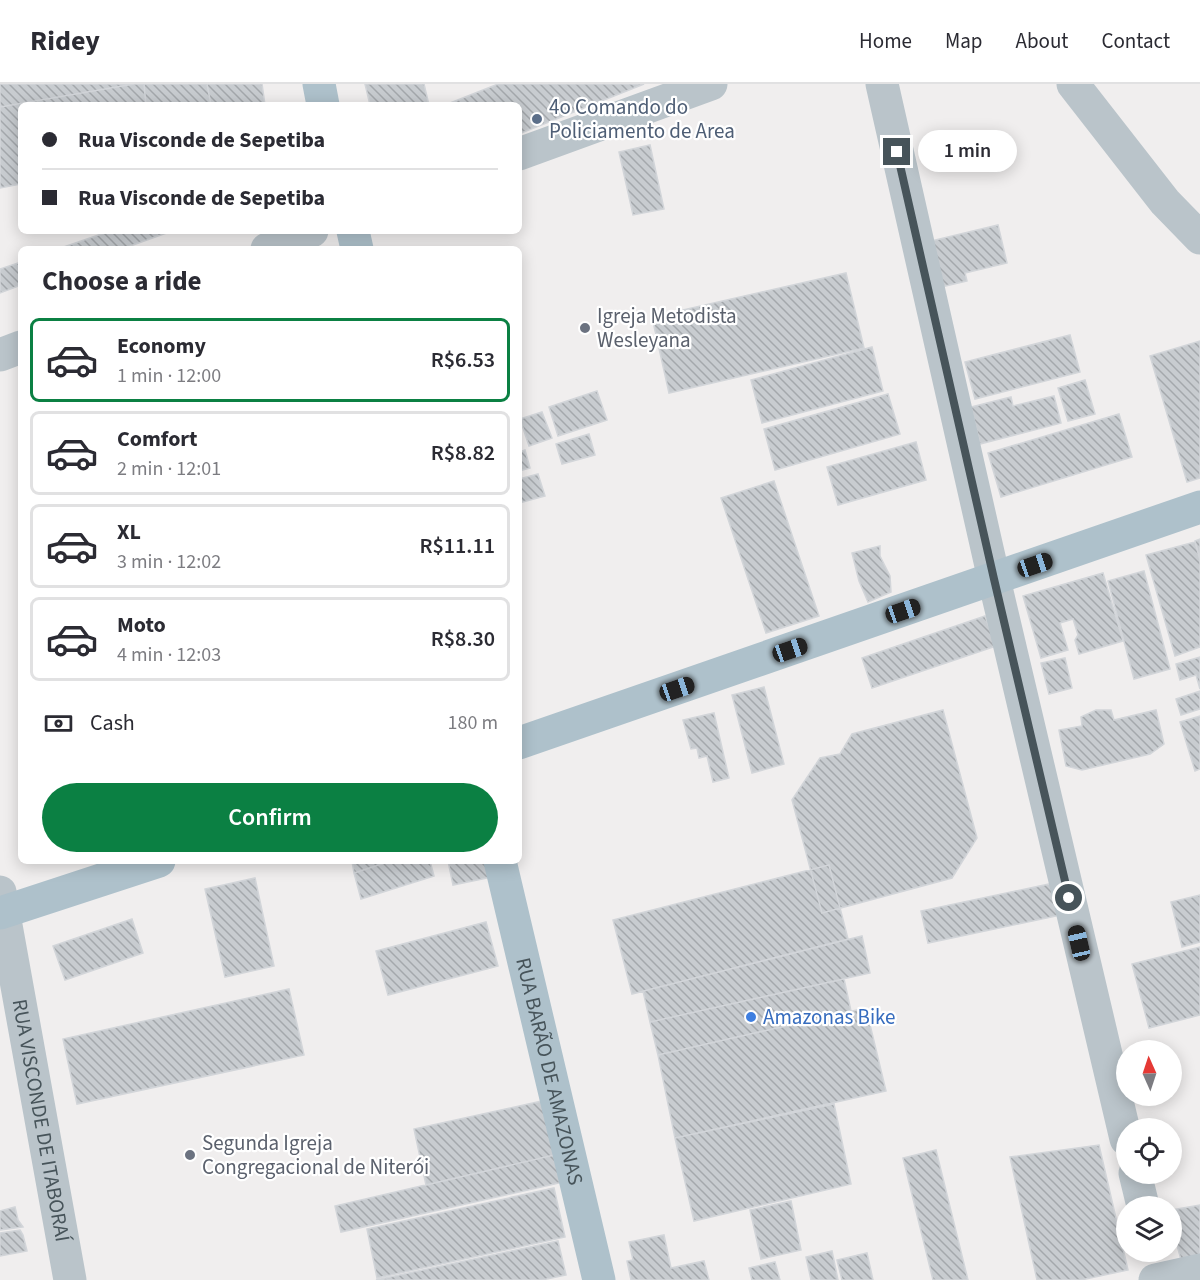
<!DOCTYPE html>
<html lang="en">
<head>
<meta charset="utf-8">
<style>
  body { margin:0; font-family:"Source Sans 3",sans-serif; background:#f2f2f3; color:#2b2b33; height:100vh; display:flex; flex-direction:column; font-size:22px; white-space:nowrap }
  * { box-sizing:border-box; margin:0 }
  p { font-size:20px; color:#7c7c81 }
  .icon { flex:none; width:33px; height:33px; fill:none; stroke:currentColor; stroke-width:2; stroke-linecap:round; stroke-linejoin:round }
  .map { position:relative; flex:1; overflow:hidden }
  .panel { position:absolute; left:18px; top:162px; width:504px; height:618px; display:flex; flex-direction:column; background:#fff; border-radius:9px; box-shadow:0 3px 15px #0003 }
  .panel>* { flex:none }
  .guide { position:absolute; left:18px; top:18px; width:504px; height:132px; border-radius:9px; box-shadow:0 3px 15px #0003; display:grid; align-content:center; height:132px; padding:0 24px; background:#fff }
  .needle { width:39px; rotate:357deg }
  .buttons { position:absolute; left:1116px; top:956px; display:grid; gap:12px }
  .buttons a { display:grid; place-items:center; width:66px; height:66px; border-radius:50%; background:#fff; box-shadow:0 3px 15px #0003; font-size:30px }
  .end { position:absolute; width:27px; height:27px; margin:-14px; border:8px solid #47545a; background:#fff; box-shadow:0 0 0 3px #fff }
  .from { border-radius:50% }
  .bubble { position:absolute; height:42px; border-radius:21px; background:#fff; box-shadow:0 3px 15px #0003; font-size:20px; font-weight:600; line-height:42px; text-align:center }
  .car { position:absolute; width:18px; height:36px; margin:-18px -9px; border-radius:8px; box-shadow:0 0 4px 2px #0007; background:linear-gradient(#222 24%,#8ab4d8 0 40%,#222 0 76%,#8ab4d8 0 86%,#222 0) }
  .guide b { display:flex; align-items:center; gap:21px; height:57px; font-size:22px }
  .guide b+b { border-top:2px solid #e1e1e2 }
  .guide i { width:15px; height:15px; background:#2b2b33 }
  ul { padding:0; list-style:none }
  li { display:flex; align-items:center; gap:18px; height:84px; margin:0 12px 9px; padding:0 12px; border:3px solid #e1e1e2; border-radius:9px }
  li div { flex:1 }
  li b { display:block; font-size:22px }
  li em { font-style:normal; font-weight:600 }
  li.current { border-color:#0b8043 }
  li>.icon { width:54px; height:54px; stroke-width:1.5 }
  h2 { padding:0 24px; font-size:27px; line-height:72px }
  .pay { display:flex; align-items:center; gap:15px; height:66px; padding:0 24px; font-size:22px }
  .pay p { margin-inline-start:auto }
  .button { display:flex; gap:12px; margin-top:auto; padding:12px 24px }
  .button a { flex:1; height:69px; border-radius:36px; background:#0b8043; color:#fff; font-size:24px; font-weight:600; line-height:69px; text-align:center }
  header { display:flex; align-items:center; gap:36px; box-sizing:border-box; height:84px; padding:0 30px; background:#fff; border-bottom:2px solid #e1e1e2 }
  header strong { font-size:28px }
  nav { display:flex; gap:33px; margin-inline-start:auto; font-size:21px }
  .map>svg:first-child { display:block }
  .building { fill:url(#building-back-hatch); stroke:#d2d5d9; stroke-width:1.5 }
  .lines { fill:none; stroke-linecap:round; stroke-linejoin:round }
  .minor { stroke:#bac4ca; stroke-width:33 }
  .major { stroke:#aec1cb; stroke-width:33 }
  .route { stroke:#47545a; stroke-width:8 }
  .service-dot { fill:#5c6f8a; stroke:#fff; stroke-width:2 }
  .worship-dot { fill:#6b7280; stroke:#fff; stroke-width:2 }
  .shop-dot { fill:#3f7fe0; stroke:#fff; stroke-width:2 }
  .labels { text-anchor:middle; dominant-baseline:central; stroke-width:4.5; stroke-linejoin:round; paint-order:stroke }
  .service-label { font-size:21px; fill:#4e5e75; stroke:#fff; text-anchor:start }
  .worship-label { font-size:21px; fill:#5b616d; stroke:#fff; text-anchor:start }
  .shop-label { font-size:21px; fill:#366cbe; stroke:#fff; text-anchor:start }
  .street-label { font-size:21px; fill:#47545a; stroke:#fff }
</style>
</head>
<body>
<header>
<strong>Ridey</strong>
<nav><a>Home</a><a>Map</a><a>About</a><a>Contact</a></nav>
</header>
<div class="map">
<svg width="1200" height="1196" viewBox="0 0 1200 1196">
  <defs>
    <pattern id="building-back-hatch" width="6" height="6" patternUnits="userSpaceOnUse" patternTransform="scale(1.5)"><rect width="6" height="6" fill="#c8ccd0"/><path d="M-1 5l2 2M0 0l6 6M5-1l2 2" fill="none" stroke="#a4a8ac"/></pattern>
  </defs>
  <rect width="100%" height="100%" fill="#f0eeee"/>
  <path class="building" d="M 0,0 L 134,0 L 0,23 Z
    M 134,0 L 262,0 L 265,21 L 21,21 L 21,100 L 0,104 L 0,23 Z
    M 144,0 L 207,0 L 211,21 L 146,21 Z
    M 365,0 L 424,0 L 429,21 L 370,21 Z
    M 498,0 L 644,0 L 519,50 L 519,21 L 445,21 Z
    M 650,61 L 664,125 L 633,131 L 619,68 Z
    M 998,141 L 1007,179 L 965,189 L 967,197 L 941,203 L 931,157 Z
    M 110,147 L 172,147 L 122,165 L 58,165 Z
    M 21,178 L 21,201 L 0,209 L 0,185 Z
    M 846,189 L 864,264 L 669,309 L 652,233 Z
    M 1070,251 L 1080,288 L 975,315 L 965,278 Z
    M 1200,257 L 1200,394 L 1187,398 L 1150,272 Z
    M 872,263 L 883,307 L 762,339 L 751,296 Z
    M 1085,296 L 1095,330 L 1068,337 L 1058,304 Z
    M 597,307 L 607,336 L 558,352 L 549,323 Z
    M 888,310 L 900,350 L 775,386 L 764,345 Z
    M 1054,312 L 1061,339 L 980,360 L 971,323 L 1011,313 L 1013,322 Z
    M 542,328 L 552,354 L 529,362 L 520,335 Z
    M 1119,330 L 1132,373 L 1001,413 L 988,369 Z
    M 589,350 L 595,371 L 562,380 L 556,360 Z
    M 916,358 L 926,396 L 838,421 L 827,383 Z
    M 525,366 L 530,384 L 519,387 L 519,368 Z
    M 538,390 L 545,412 L 519,419 L 519,395 Z
    M 774,397 L 819,532 L 766,549 L 721,414 Z
    M 1200,455 L 1200,475 L 1195,457 Z
    M 1195,458 L 1200,476 L 1200,563 L 1175,572 L 1146,471 Z
    M 880,462 L 880,472 L 890,492 L 891,508 L 868,518 L 859,497 L 852,469 Z
    M 1144,487 L 1170,585 L 1134,595 L 1108,497 Z
    M 1103,489 L 1123,557 L 1079,570 L 1075,556 L 1078,551 L 1073,535 L 1060,539 L 1068,566 L 1041,574 L 1023,512 Z
    M 985,532 L 996,562 L 872,604 L 862,574 Z
    M 1200,573 L 1200,605 L 1196,591 L 1180,596 L 1176,580 Z
    M 1065,574 L 1072,604 L 1049,610 L 1041,579 Z
    M 764,603 L 784,680 L 752,689 L 732,611 Z
    M 1200,607 L 1200,625 L 1181,631 L 1176,615 Z
    M 943,626 L 977,754 L 952,794 L 822,829 L 792,716 L 820,674 L 840,670 L 852,650 Z
    M 1096,626 L 1111,626 L 1114,636 L 1156,626 L 1164,660 L 1150,670 L 1082,686 L 1066,682 L 1059,646 L 1082,642 L 1081,633 Z
    M 714,629 L 729,694 L 713,698 L 707,672 L 699,674 L 697,664 L 691,665 L 683,636 Z
    M 1200,632 L 1200,685 L 1195,687 L 1180,638 Z
    M 352,777 L 391,777 L 354,789 Z
    M 391,777 L 430,777 L 434,792 L 361,815 L 354,789 Z
    M 448,777 L 494,777 L 497,792 L 453,801 Z
    M 829,781 L 848,855 L 632,910 L 613,836 Z
    M 255,794 L 274,882 L 225,893 L 205,805 Z
    M 1054,799 L 1061,831 L 928,859 L 921,827 Z
    M 1200,811 L 1200,858 L 1182,863 L 1171,818 Z
    M 132,835 L 143,869 L 65,896 L 53,862 Z
    M 486,838 L 498,882 L 388,911 L 376,867 Z
    M 862,852 L 870,889 L 650,938 L 643,907 Z
    M 1200,863 L 1200,931 L 1149,944 L 1132,880 Z
    M 844,895 L 851,927 L 658,971 L 650,938 Z
    M 289,905 L 304,971 L 77,1020 L 63,955 Z
    M 866,924 L 886,1007 L 675,1054 L 658,971 Z
    M 551,1015 L 563,1069 L 426,1101 L 414,1045 Z
    M 834,1020 L 851,1100 L 694,1137 L 675,1054 Z
    M 1099,1061 L 1128,1186 L 1081,1196 L 1037,1196 L 1010,1073 Z
    M 936,1066 L 968,1196 L 933,1196 L 903,1074 Z
    M 563,1069 L 568,1097 L 341,1148 L 335,1122 Z
    M 554,1104 L 565,1153 L 377,1194 L 367,1145 Z
    M 791,1117 L 801,1166 L 761,1175 L 750,1126 Z
    M 1200,1121 L 1200,1173 L 1181,1176 L 1172,1143 L 1172,1126 Z
    M 15,1123 L 18,1136 L 23,1143 L 0,1146 L 0,1127 Z
    M 20,1146 L 23,1151 L 27,1167 L 0,1172 L 0,1149 Z
    M 664,1151 L 671,1184 L 704,1177 L 709,1196 L 631,1196 L 627,1177 L 633,1176 L 629,1158 Z
    M 558,1157 L 566,1191 L 542,1196 L 376,1196 Z
    M 832,1167 L 838,1196 L 811,1196 L 806,1173 Z
    M 867,1169 L 873,1196 L 842,1196 L 837,1176 Z
    M 775,1178 L 780,1196 L 752,1196 L 749,1184 Z"/>
  <g class="lines">
    <g class="minor">
      <path d="M 882,0 L 994,495 L 1126,1055"/>
      <path d="M 1073,0 L 1165,118 L 1200,154"/>
      <path d="M 519,70 L 711,0"/>
      <path d="M 267,165 L 312,147"/>
      <path d="M 0,271 L 21,263"/>
      <path id="s1" d="M 0,808 L 70,1196"/>
      <path d="M 1135,1089 L 1143,1122"/>
      <path d="M 1155,1196 L 1200,1186"/>
    </g>
    <g class="major">
      <path d="M 319,0 L 323,21"/>
      <path d="M 353,147 L 357,165"/>
      <path d="M 519,659 L 1200,423"/>
      <path id="s2" d="M 500,777 L 599,1196"/>
      <path d="M 0,829 L 159,777"/>
    </g>
  </g>
  <g class="lines">
    <path class="route" d="M 897,68 L 994,495 L 1069,814"/>
  </g>
  <circle class="service-dot" cx="537" cy="35" r="6"/>
  <g class="worship-dot">
    <circle cx="585" cy="244" r="6"/>
    <circle cx="190" cy="1071" r="6"/>
  </g>
  <circle class="shop-dot" cx="751" cy="933" r="6"/>
  <g class="labels">
    <g class="service-label">
      <text x="549" y="23">4o Comando do<tspan x="549" dy="24">Policiamento de Area</tspan></text>
    </g>
    <g class="worship-label">
      <text x="597" y="232">Igreja Metodista<tspan x="597" dy="24">Wesleyana</tspan></text>
      <text x="202" y="1059">Segunda Igreja<tspan x="202" dy="24">Congregacional de Niterói</tspan></text>
    </g>
    <g class="shop-label">
      <text x="763" y="933">Amazonas Bike</text>
    </g>
    <g class="street-label">
      <text stroke="none"><textPath href="#s2" startOffset="216">RUA BARÃO DE AMAZONAS</textPath></text>
      <text stroke="none"><textPath href="#s1" startOffset="232">RUA VISCONDE DE ITABORAÍ</textPath></text>
    </g>
  </g>
</svg>
<div class="buttons">
<a><svg class="needle" viewBox="-14 -14 28 28"><path d="M0-13l5 13h-10z" fill="#e53935"/><path d="M0 13l5-13h-10z" fill="#7c7c81"/></svg></a>
<a><svg class="icon" aria-label="locate" viewBox="0 0 24 24"><circle cx="12" cy="12" r="6"/><path d="M12 2v4M12 18v4M2 12h4M18 12h4"/></svg></a>
<a><svg class="icon" aria-label="layers" viewBox="0 0 24 24"><path d="M12 4l9 5-9 5-9-5zM3 14l9 5 9-5"/></svg></a>
</div>
<i class="end from" style="left:1069px;top:814px"></i>
<i class="end" style="left:897px;top:68px"></i>
<div class="bubble" style="left:918px;top:46px;width:99px">1 min</div>
<i class="car" style="left:1035px;top:481px;rotate:71deg"></i>
<i class="car" style="left:903px;top:527px;rotate:71deg"></i>
<i class="car" style="left:790px;top:566px;rotate:71deg"></i>
<i class="car" style="left:677px;top:605px;rotate:71deg"></i>
<i class="car" style="left:1079px;top:859px;rotate:347deg"></i>
<div class="guide">
<b><i class="from"></i>Rua Visconde de Sepetiba</b>
<b><i></i>Rua Visconde de Sepetiba</b>
</div>
<section class="panel">
<h2>Choose a ride</h2>
<ul>
<li class="current"><svg class="icon" aria-label="car" viewBox="0 0 24 24"><path d="M5 17H2v-5l4-1 3-4h7l3 4 3 1v5h-3M9 17h6M6 11h13"/><circle cx="7" cy="17" r="2"/><circle cx="17" cy="17" r="2"/></svg><div><b>Economy</b><p>1 min · 12:00</p></div><em>R$6.53</em></li>
<li><svg class="icon" aria-label="car" viewBox="0 0 24 24"><path d="M5 17H2v-5l4-1 3-4h7l3 4 3 1v5h-3M9 17h6M6 11h13"/><circle cx="7" cy="17" r="2"/><circle cx="17" cy="17" r="2"/></svg><div><b>Comfort</b><p>2 min · 12:01</p></div><em>R$8.82</em></li>
<li><svg class="icon" aria-label="car" viewBox="0 0 24 24"><path d="M5 17H2v-5l4-1 3-4h7l3 4 3 1v5h-3M9 17h6M6 11h13"/><circle cx="7" cy="17" r="2"/><circle cx="17" cy="17" r="2"/></svg><div><b>XL</b><p>3 min · 12:02</p></div><em>R$11.11</em></li>
<li><svg class="icon" aria-label="car" viewBox="0 0 24 24"><path d="M5 17H2v-5l4-1 3-4h7l3 4 3 1v5h-3M9 17h6M6 11h13"/><circle cx="7" cy="17" r="2"/><circle cx="17" cy="17" r="2"/></svg><div><b>Moto</b><p>4 min · 12:03</p></div><em>R$8.30</em></li>
</ul>
<div class="pay"><svg class="icon" aria-label="cash" viewBox="0 0 24 24"><path d="M3 7h18v10H3z"/><circle cx="12" cy="12" r="2"/></svg>Cash<p>180 m</p></div>
<div class="button"><a>Confirm</a></div>
</section>
</div>
</body>
</html>
